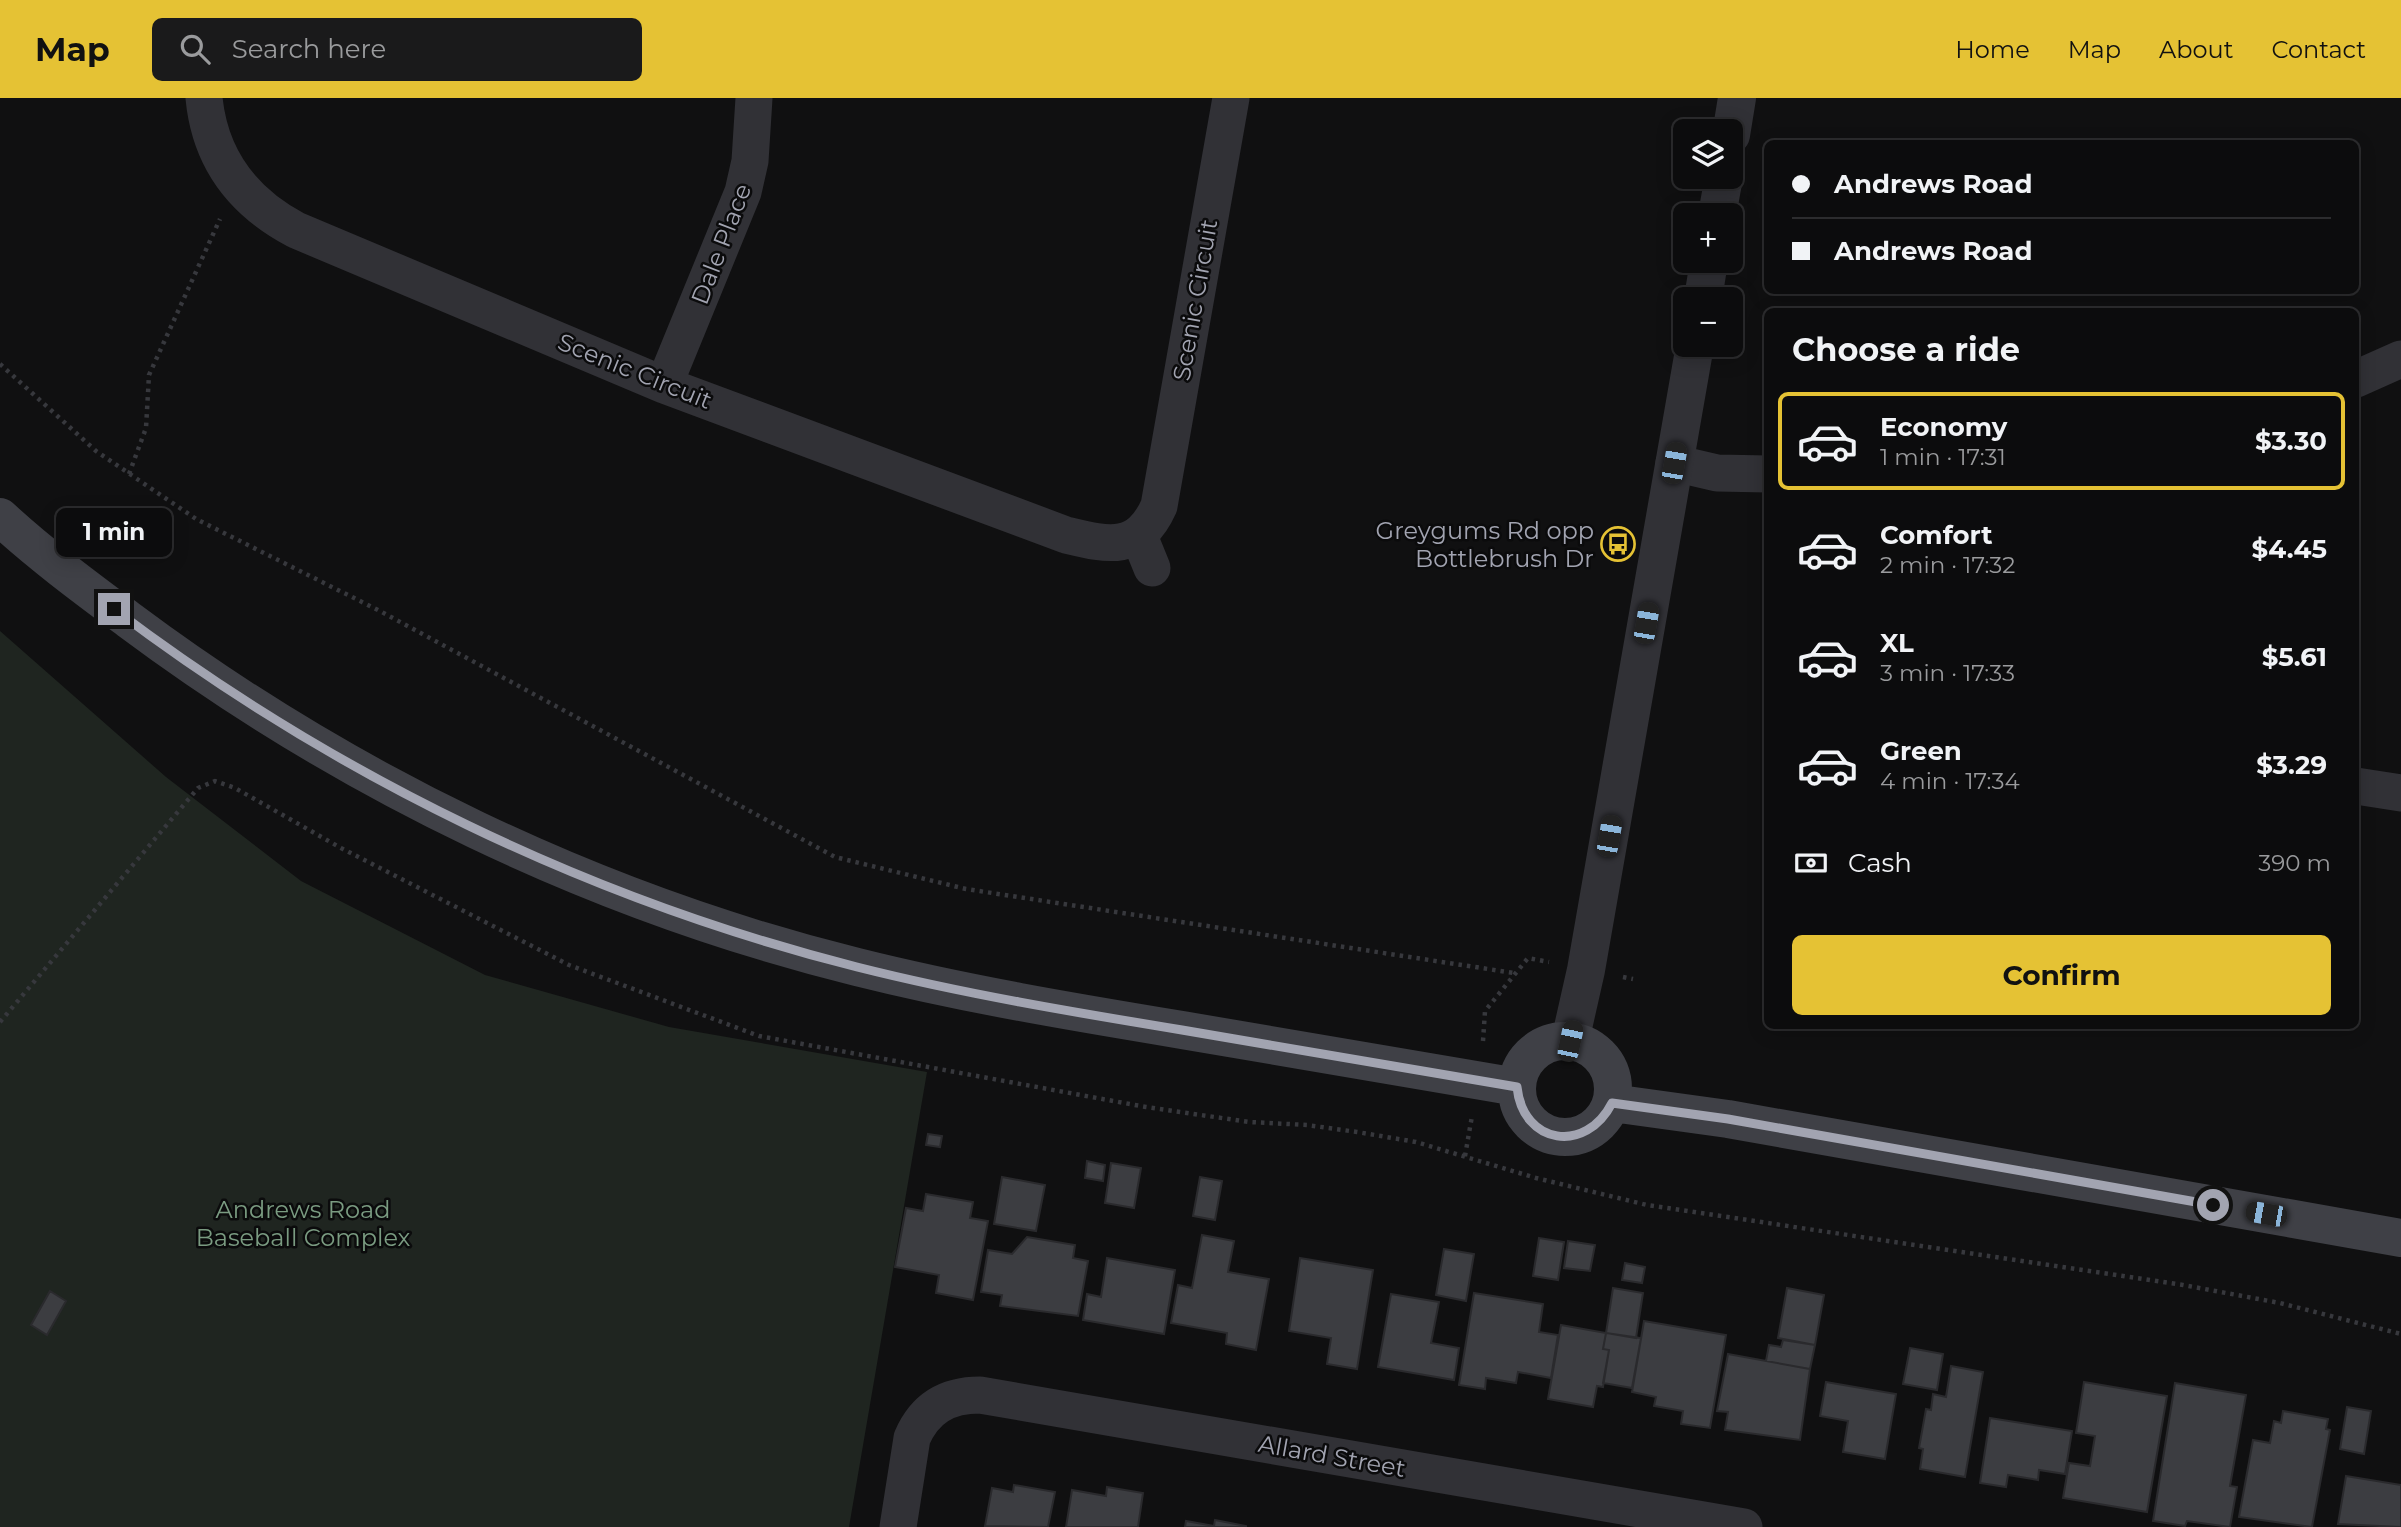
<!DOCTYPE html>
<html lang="en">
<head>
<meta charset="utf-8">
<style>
  body { margin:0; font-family:Montserrat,sans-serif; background:#1a1a1b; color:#f1f3f6; height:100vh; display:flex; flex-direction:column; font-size:26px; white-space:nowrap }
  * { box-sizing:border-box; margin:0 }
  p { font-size:23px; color:#9a9b9d }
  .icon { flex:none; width:38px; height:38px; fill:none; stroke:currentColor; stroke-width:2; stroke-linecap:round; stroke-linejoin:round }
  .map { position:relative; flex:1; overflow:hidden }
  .sheet { position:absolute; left:1764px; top:210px; width:595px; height:721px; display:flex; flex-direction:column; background:#0c0c0d; border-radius:10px; box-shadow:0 4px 18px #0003,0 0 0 2px #2c2c2e }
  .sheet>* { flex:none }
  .hud { position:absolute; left:1764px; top:42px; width:595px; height:154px; border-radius:10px; box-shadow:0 4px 18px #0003,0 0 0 2px #2c2c2e; display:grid; align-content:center; height:154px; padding:0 28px; background:#0c0c0d }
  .fabs { position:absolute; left:1673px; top:21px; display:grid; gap:14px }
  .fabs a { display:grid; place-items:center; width:70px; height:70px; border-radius:10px; background:#0c0c0d; box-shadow:0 4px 18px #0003,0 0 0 2px #2c2c2e; font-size:35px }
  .end { position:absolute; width:32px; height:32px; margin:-16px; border:9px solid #a2a4b1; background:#111; box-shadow:0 0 0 4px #111 }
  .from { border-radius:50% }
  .bubble { position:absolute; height:49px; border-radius:10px; background:#0c0c0d; box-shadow:0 4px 18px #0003,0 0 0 2px #2c2c2e; font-size:23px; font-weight:700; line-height:49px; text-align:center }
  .car { position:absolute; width:21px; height:42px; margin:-21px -10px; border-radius:9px; box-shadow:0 0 5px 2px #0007; background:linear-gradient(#222 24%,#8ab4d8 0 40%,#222 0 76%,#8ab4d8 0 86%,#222 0) }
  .hud b { display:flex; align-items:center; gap:24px; height:66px; font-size:26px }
  .hud b+b { border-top:2px solid #2c2c2e }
  .hud i { width:18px; height:18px; background:#f1f3f6 }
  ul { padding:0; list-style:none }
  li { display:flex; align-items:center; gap:21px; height:98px; margin:0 14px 10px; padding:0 14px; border:4px solid transparent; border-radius:10px }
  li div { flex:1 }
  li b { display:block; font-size:26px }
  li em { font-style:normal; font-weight:700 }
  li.active { border-color:#e5c234 }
  li>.icon { width:63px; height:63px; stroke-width:1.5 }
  h2 { padding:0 28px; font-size:32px; line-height:84px }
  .pay { display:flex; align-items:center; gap:18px; height:77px; padding:0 28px; font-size:26px }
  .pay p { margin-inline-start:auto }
  .action { display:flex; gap:14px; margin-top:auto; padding:14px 28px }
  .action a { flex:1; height:80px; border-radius:10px; background:#e5c234; color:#111; font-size:28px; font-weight:700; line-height:80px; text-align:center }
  header { display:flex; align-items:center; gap:42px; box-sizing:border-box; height:98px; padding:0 35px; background:#e5c234; color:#111 }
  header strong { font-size:33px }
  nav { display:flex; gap:38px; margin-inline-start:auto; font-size:24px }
  .search { width:490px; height:63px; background:#1a1a1b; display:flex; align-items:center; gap:18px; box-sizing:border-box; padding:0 24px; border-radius:10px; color:#9a9b9d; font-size:26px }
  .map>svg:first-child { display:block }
  .green { fill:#1f2520 }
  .building { fill:#3c3d41; stroke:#2a2a2d; stroke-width:2 }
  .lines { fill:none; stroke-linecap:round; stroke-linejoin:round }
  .path { stroke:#37383d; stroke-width:4.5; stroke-dasharray:3.5 5; stroke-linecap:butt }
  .minor { stroke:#313136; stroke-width:37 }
  .tertiary { stroke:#313136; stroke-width:38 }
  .secondary { stroke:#3f4046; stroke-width:38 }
  .route { stroke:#a2a4b1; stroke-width:9 }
  .labels { text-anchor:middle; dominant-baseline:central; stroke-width:5; stroke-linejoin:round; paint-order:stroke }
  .street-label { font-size:24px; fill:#a2a4b1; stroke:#0b0b0c }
  .poi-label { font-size:24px; fill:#a2a4b1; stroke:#0b0b0c; text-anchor:end }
  .park-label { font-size:24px; fill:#7a9b81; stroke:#0b0b0c }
</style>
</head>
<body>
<header>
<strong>Map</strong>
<div class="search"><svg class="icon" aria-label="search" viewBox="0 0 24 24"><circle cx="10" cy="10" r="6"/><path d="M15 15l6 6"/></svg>Search here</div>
<nav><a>Home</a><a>Map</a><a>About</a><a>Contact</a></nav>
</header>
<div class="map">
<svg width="2401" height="1429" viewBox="0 0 2401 1429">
  <rect width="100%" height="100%" fill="#101011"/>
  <path class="green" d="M 0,533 L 166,679 L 301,783 L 485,877 L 669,929 L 927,974 L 849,1429 L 0,1429 Z"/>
  <path class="building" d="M 928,1036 L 942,1038 L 940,1049 L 926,1047 Z
    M 1087,1063 L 1105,1067 L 1103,1083 L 1085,1080 Z
    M 1111,1065 L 1141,1070 L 1134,1110 L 1105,1105 Z
    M 1002,1079 L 1045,1087 L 1036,1133 L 994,1126 Z
    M 1200,1079 L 1222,1083 L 1215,1122 L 1193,1118 Z
    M 926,1096 L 973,1104 L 970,1120 L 988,1123 L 973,1202 L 936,1195 L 939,1177 L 895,1169 L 906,1110 L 923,1113 Z
    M 1202,1137 L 1234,1143 L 1228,1174 L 1269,1181 L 1256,1252 L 1226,1246 L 1227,1235 L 1171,1225 L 1178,1187 L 1192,1190 Z
    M 1027,1139 L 1075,1147 L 1073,1160 L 1088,1163 L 1078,1218 L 1000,1208 L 1002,1197 L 981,1194 L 988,1152 L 1012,1156 Z
    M 1539,1140 L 1564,1144 L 1558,1182 L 1533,1178 Z
    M 1568,1143 L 1595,1147 L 1590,1173 L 1564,1170 Z
    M 1444,1151 L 1474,1156 L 1466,1203 L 1436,1197 Z
    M 1107,1160 L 1175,1172 L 1164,1236 L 1083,1222 L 1087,1196 L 1101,1199 Z
    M 1300,1160 L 1373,1172 L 1357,1271 L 1327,1266 L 1331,1240 L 1289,1233 Z
    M 1625,1165 L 1645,1169 L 1642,1185 L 1622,1182 Z
    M 1613,1190 L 1643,1195 L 1636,1240 L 1606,1235 Z
    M 1787,1190 L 1824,1197 L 1815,1247 L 1778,1240 Z
    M 50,1193 L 66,1203 L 47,1237 L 31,1227 Z
    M 1474,1195 L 1543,1206 L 1539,1234 L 1558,1237 L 1551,1280 L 1518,1274 L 1516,1285 L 1486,1280 L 1485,1291 L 1459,1287 Z
    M 1391,1196 L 1439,1204 L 1431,1245 L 1459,1250 L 1454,1282 L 1378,1269 Z
    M 1644,1223 L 1726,1237 L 1710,1330 L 1681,1326 L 1683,1313 L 1654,1308 L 1656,1299 L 1632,1294 Z
    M 1561,1227 L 1606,1235 L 1603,1251 L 1609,1252 L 1603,1289 L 1597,1288 L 1593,1309 L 1548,1301 Z
    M 1606,1235 L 1641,1240 L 1632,1290 L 1603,1285 L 1609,1252 L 1603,1251 Z
    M 1783,1242 L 1815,1247 L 1810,1271 L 1766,1263 L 1769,1247 L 1781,1249 Z
    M 1910,1250 L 1943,1256 L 1937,1292 L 1903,1286 Z
    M 1728,1256 L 1810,1271 L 1800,1342 L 1725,1332 L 1728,1314 L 1717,1313 Z
    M 1951,1268 L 1983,1274 L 1965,1379 L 1920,1371 L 1923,1351 L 1919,1350 L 1926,1311 L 1931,1312 L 1933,1296 L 1946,1299 Z
    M 1826,1284 L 1896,1296 L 1885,1361 L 1843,1354 L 1848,1323 L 1820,1318 Z
    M 2084,1284 L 2167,1298 L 2147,1414 L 2063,1400 L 2069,1365 L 2090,1368 L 2095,1338 L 2076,1335 Z
    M 2175,1285 L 2246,1297 L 2230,1388 L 2237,1389 L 2230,1429 L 2187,1423 L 2185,1428 L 2153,1423 Z
    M 2347,1309 L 2371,1313 L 2364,1356 L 2340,1351 Z
    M 2283,1313 L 2328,1321 L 2326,1331 L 2330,1332 L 2312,1429 L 2239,1419 L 2253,1342 L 2270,1345 L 2274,1323 L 2281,1325 Z
    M 1990,1320 L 2072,1333 L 2065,1376 L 2039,1372 L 2038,1382 L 2008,1377 L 2006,1389 L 1980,1385 Z
    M 2346,1378 L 2401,1387 L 2401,1429 L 2338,1426 Z
    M 1014,1387 L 1055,1394 L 1048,1429 L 985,1428 L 992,1390 L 1013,1394 Z
    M 1107,1389 L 1143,1395 L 1138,1429 L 1066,1429 L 1072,1392 L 1106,1398 Z
    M 1215,1422 L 1246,1428 L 1246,1429 L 1185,1429 L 1186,1423 L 1214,1428 Z"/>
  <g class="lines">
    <path class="path" d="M 0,266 L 96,353 L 196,421 L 378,512 L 835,759 L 966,791 L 1514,875
      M 129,376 L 146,330 L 149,277 L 220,121
      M 1623,879 L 1633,881
      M 0,924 L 198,690 L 215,683 L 235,690 L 341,750 L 569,867 L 759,938 L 1146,1009 L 1249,1024 L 1307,1027 L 1357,1034 L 1416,1044 L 1536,1080 L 1647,1107 L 2183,1187 L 2280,1205 L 2401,1236
      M 1483,943 L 1485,913 L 1528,860 L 1549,864
      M 1465,1058 L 1472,1018"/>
    <path class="minor" d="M 204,0 C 210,61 243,104 296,132 L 664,287 L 1066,437 C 1108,447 1138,455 1159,408 L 1231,0
      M 2356,281 L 2401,261
      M 664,287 L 743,94 L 750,63 L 754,0
      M 1674,365 L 1717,375 L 1768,376
      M 1139,438 L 1152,470
      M 2356,688 L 2401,695
      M 898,1429 L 912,1340 C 925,1310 947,1297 980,1297 L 1744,1429"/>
    <path class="tertiary" d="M 1731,37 L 1737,0
      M 1717,117 L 1724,79
      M 1703,201 L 1709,163
      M 1570,943 L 1586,872 L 1695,247"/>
    <path class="secondary" d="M 0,419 C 40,456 86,490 129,522 C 346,684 595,804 857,869 C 965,896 1073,914 1182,932 C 1294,951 1406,970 1517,989
      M1517 991a48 48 0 1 1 96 0a48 48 0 1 1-96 0Z
      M 1612,1005 L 1728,1021 L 2401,1140"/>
  </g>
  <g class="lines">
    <path class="route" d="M 114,511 C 335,678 588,801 857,869 C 964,896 1073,914 1182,932 C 1294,951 1406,970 1517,989 C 1523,1047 1586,1056 1612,1005 L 1728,1021 L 2213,1107"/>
  </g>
  <defs>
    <g id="bus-ring" transform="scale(1.75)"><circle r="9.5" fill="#0b0b0c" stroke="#e5c234" stroke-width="1.5"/><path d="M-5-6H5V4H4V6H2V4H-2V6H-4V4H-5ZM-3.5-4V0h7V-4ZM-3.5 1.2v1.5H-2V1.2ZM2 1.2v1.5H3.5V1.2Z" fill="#e5c234"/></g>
  </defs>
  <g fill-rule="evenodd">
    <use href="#bus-ring" x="1618" y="446"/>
  </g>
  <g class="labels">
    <g class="street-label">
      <text transform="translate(721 146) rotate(-69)">Dale Place</text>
      <text transform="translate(1195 202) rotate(-80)">Scenic Circuit</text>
      <text transform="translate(635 273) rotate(22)">Scenic Circuit</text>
      <text transform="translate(1332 1358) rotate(10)">Allard Street</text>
    </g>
    <g class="poi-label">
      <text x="1594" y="432">Greygums Rd opp<tspan x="1594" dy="28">Bottlebrush Dr</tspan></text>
    </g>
    <g class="park-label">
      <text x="303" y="1111">Andrews Road<tspan x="303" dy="28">Baseball Complex</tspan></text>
    </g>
  </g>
</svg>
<div class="fabs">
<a><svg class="icon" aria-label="layers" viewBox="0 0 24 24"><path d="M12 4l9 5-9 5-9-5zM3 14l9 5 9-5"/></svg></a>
<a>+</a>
<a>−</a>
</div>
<i class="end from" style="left:2213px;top:1107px"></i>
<i class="end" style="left:114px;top:511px"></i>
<div class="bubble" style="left:56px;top:410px;width:116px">1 min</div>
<i class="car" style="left:1674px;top:365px;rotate:10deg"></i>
<i class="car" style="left:1646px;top:525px;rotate:10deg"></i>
<i class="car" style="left:1609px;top:738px;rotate:10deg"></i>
<i class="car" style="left:1570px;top:943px;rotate:12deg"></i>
<i class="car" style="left:2266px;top:1116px;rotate:280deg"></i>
<div class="hud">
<b><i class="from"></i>Andrews Road</b>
<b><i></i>Andrews Road</b>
</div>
<section class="sheet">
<h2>Choose a ride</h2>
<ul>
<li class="active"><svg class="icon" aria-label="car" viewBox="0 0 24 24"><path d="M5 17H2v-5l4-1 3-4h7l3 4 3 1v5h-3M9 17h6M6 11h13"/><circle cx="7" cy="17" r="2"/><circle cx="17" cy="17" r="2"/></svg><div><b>Economy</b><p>1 min · 17:31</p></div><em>$3.30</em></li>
<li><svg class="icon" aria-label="car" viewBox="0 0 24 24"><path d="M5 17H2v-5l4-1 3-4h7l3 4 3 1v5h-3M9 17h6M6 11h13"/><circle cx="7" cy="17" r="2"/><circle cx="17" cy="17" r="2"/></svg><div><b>Comfort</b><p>2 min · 17:32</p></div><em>$4.45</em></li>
<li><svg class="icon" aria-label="car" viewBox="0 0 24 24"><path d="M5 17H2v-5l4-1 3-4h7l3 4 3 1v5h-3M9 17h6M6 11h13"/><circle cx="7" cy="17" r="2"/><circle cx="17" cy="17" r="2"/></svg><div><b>XL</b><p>3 min · 17:33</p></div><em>$5.61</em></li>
<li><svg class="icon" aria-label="car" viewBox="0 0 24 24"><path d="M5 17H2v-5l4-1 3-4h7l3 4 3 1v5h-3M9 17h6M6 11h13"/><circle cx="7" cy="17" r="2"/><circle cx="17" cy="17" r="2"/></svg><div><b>Green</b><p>4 min · 17:34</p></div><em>$3.29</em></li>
</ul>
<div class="pay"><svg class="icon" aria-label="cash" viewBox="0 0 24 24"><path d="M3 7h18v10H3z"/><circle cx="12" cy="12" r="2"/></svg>Cash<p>390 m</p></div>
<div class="action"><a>Confirm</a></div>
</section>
</div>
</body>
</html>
